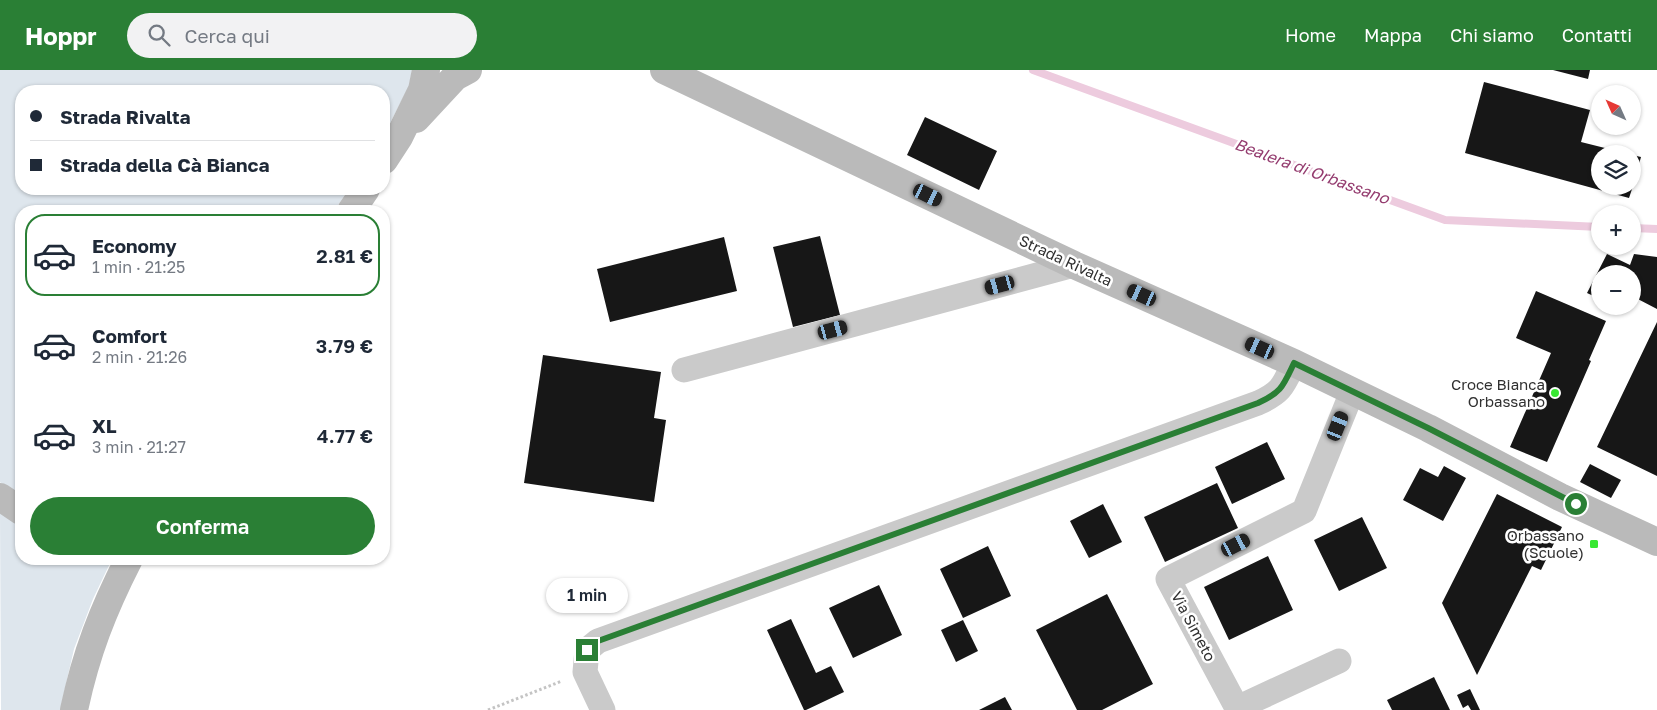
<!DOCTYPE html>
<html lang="it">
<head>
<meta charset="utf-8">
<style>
  body { margin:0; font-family:"Golos Text",sans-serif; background:#f2f2f3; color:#1f2937; height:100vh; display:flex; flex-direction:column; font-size:19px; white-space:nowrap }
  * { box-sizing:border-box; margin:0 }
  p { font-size:16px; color:#747a83 }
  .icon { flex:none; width:28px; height:28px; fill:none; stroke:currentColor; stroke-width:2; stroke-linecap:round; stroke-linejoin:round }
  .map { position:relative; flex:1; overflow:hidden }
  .sheet { position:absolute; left:15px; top:135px; width:375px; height:360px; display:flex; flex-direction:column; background:#fff; border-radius:20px; box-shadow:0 1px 4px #0004 }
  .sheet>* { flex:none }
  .banner { position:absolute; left:15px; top:15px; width:375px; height:110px; border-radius:20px; box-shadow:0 1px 4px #0004; display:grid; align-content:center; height:110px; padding:0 15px; background:#fff }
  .needle { width:32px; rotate:315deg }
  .controls { position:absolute; left:1591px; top:15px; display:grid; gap:10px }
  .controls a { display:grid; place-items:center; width:50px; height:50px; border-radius:50%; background:#fff; box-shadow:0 1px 4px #0004; font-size:25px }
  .end { position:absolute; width:22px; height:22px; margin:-11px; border:6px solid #2a7f35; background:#fff; box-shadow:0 0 0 2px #fff }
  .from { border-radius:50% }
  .bubble { position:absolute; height:35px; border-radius:18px; background:#fff; box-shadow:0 1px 4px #0004; font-size:16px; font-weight:600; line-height:35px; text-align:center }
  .car { position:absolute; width:15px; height:30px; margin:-15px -8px; border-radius:6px; box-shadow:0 0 4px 1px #0007; background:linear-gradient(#222 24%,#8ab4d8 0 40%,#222 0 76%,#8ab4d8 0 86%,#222 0) }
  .banner b { display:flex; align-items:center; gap:18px; height:48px; font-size:19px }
  .banner b+b { border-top:1px solid #e0e1e3 }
  .banner i { width:12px; height:12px; background:#1f2937 }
  ul { padding:9px 0 0; list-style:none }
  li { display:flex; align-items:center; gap:15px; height:82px; margin:0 10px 8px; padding:0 5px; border:2px solid transparent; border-radius:20px }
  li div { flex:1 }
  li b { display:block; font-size:19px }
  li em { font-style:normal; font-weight:600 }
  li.on { border-color:#2a7f35 }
  li>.icon { width:45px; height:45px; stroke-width:1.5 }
  .button { display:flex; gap:10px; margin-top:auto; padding:10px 15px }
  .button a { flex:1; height:58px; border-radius:30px; background:#2a7f35; color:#fff; font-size:20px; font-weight:600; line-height:58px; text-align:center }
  header { display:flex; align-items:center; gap:30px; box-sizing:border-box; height:70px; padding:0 25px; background:#2a7f35; color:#fff }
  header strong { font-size:24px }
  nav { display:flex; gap:28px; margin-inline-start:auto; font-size:18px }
  .search { width:350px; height:45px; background:#f2f2f3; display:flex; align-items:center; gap:12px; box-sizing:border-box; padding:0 18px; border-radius:28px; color:#747a83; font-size:19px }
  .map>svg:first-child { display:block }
  .green { fill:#dee6ed }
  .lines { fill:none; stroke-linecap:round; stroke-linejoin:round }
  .stream { stroke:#edcbde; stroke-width:8 }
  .building { fill:#171717 }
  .path { stroke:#c4c4c4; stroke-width:3; stroke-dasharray:2.5 2.5; stroke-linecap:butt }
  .street { stroke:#cacaca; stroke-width:25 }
  .secondary { stroke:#bababa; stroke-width:28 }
  .route { stroke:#2a7f35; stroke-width:6 }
  .poi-dot { fill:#38e832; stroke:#fff; stroke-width:2 }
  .labels { text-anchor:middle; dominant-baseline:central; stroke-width:5; stroke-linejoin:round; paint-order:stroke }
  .street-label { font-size:15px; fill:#303030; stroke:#fff }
  .poi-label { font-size:15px; fill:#303030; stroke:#fff; text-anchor:end }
  .water-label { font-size:16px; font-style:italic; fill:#943c6f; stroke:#fff }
</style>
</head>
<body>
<header>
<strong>Hoppr</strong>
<div class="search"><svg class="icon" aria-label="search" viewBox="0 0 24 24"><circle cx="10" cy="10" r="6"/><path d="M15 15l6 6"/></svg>Cerca qui</div>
<nav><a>Home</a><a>Mappa</a><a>Chi siamo</a><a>Contatti</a></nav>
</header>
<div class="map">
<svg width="1657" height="640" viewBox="0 0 1657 640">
  <rect width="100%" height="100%" fill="#fff"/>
  <path class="green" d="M 0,0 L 412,0 L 409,16 L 384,65 L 384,21 L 21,21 L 21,119 L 349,119 L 334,141 L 21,141 L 21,430 L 4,417 L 0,412 Z
    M 0,442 L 21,454 L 21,489 L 112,489 L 93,529 L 74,579 L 60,640 L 1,640 Z"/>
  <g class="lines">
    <path class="stream" d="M 1033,0 L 1445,150 L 1600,157
      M 1632,158 L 1657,159"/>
  </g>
  <path class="building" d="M 1553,0 L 1590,0 L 1588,9 Z
    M 1484,12 L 1590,40 L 1581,72 L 1625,83 L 1600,84 L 1600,116 L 1633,116 L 1629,128 L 1465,83 Z
    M 925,47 L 997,81 L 979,120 L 907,85 Z
    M 1632,85 L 1641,87 L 1633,115 L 1632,115 Z
    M 820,166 L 840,245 L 793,257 L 773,177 Z
    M 724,167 L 737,221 L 610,252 L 597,199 Z
    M 1607,184 L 1630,195 L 1634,184 L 1657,187 L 1657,239 L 1632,226 L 1632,204 L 1600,204 L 1600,229 L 1587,223 Z
    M 1536,221 L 1606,251 L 1589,290 L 1591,291 L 1547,392 L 1510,377 L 1551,283 L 1516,268 Z
    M 1657,252 L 1657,406 L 1597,377 Z
    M 543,285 L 661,302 L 654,348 L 666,350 L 654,432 L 524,413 Z
    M 1267,372 L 1285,409 L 1232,434 L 1215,397 Z
    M 1590,394 L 1621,410 L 1611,428 L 1580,412 Z
    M 1444,396 L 1466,408 L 1443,451 L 1403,430 L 1420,398 L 1438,407 Z
    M 1217,413 L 1238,458 L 1165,492 L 1144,447 Z
    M 1497,424 L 1562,457 L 1541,500 L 1532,496 L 1477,605 L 1442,533 Z
    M 1103,434 L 1122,472 L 1089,488 L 1070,451 Z
    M 1362,447 L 1387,498 L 1339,521 L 1314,470 Z
    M 988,476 L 1011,526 L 963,548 L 940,499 Z
    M 1268,486 L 1293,540 L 1229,570 L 1204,517 Z
    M 879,515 L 902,565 L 853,588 L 829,538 Z
    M 1107,524 L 1153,614 L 1102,640 L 1077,640 L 1036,560 Z
    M 791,549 L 816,603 L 831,596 L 844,622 L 806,640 L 804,640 L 767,560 Z
    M 963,550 L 978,581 L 956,592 L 941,560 Z
    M 1434,607 L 1450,640 L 1392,640 L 1387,630 Z
    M 1470,619 L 1480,640 L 1471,640 L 1468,635 L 1463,638 L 1457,625 Z
    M 1005,627 L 1012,640 L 979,640 Z"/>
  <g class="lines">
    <path class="path" d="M 488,640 L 562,611"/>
    <path class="street" d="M 684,300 L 1074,195
      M 1339,591 L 1237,638 L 1168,509 L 1304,441 L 1352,322
      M 603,640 L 585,602 L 587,580 L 598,571 L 1258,333 C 1282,322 1283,316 1294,293"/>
    <path class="secondary" d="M 664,0 L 1074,195 L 1294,293 L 1428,358 L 1560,427 L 1657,472
      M 416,49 L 455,7 L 468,0
      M 384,90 L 399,67 L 422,20 L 426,0
      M 351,141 L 366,119
      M 0,427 L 21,441
      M 74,640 C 86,583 103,540 129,489"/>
  </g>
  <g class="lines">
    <path class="route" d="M 587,580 L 598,571 L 1258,333 C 1282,322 1283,316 1294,293 L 1428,358 L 1576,434"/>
  </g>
  <g class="poi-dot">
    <circle cx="1555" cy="323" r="5"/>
    <rect x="1589" y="469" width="10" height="10" rx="2.5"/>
  </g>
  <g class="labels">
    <g class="street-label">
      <text transform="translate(1066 190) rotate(25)">Strada Rivalta</text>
      <text transform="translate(1194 556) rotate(62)">Via Simeto</text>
    </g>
    <g class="poi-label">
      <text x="1545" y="314">Croce Bianca<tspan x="1545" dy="17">Orbassano</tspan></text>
      <text x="1584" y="465">Orbassano<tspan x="1584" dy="17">(Scuole)</tspan></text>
    </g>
    <g class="water-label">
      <text transform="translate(1312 101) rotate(20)">Bealera di Orbassano</text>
    </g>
  </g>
</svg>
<div class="controls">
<a><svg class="needle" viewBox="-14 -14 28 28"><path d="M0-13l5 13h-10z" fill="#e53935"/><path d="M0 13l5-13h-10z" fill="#747a83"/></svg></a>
<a><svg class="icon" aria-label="layers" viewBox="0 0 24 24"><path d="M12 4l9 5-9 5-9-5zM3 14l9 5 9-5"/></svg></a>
<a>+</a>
<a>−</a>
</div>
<i class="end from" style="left:1576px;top:434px"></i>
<i class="end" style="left:587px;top:580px"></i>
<div class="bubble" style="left:546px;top:508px;width:82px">1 min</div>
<i class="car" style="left:928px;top:125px;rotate:116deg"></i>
<i class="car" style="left:1000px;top:215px;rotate:255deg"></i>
<i class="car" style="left:1142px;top:225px;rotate:294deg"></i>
<i class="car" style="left:833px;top:260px;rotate:75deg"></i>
<i class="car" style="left:1260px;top:278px;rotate:294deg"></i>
<i class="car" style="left:1338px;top:356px;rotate:22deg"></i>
<i class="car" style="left:1236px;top:475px;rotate:63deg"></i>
<div class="banner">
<b><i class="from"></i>Strada Rivalta</b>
<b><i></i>Strada della Cà Bianca</b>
</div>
<section class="sheet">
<ul>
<li class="on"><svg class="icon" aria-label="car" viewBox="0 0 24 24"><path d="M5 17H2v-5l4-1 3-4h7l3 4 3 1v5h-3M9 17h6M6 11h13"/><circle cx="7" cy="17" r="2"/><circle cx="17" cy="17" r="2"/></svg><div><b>Economy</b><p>1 min · 21:25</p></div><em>2.81 €</em></li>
<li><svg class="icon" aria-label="car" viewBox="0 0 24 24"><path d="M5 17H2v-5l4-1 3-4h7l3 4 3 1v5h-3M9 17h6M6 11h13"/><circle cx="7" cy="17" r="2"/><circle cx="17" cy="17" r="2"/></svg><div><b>Comfort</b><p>2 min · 21:26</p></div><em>3.79 €</em></li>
<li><svg class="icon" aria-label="car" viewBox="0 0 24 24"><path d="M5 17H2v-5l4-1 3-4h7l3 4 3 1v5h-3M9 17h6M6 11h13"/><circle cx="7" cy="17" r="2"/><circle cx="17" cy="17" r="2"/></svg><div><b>XL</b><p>3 min · 21:27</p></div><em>4.77 €</em></li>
</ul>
<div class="button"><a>Conferma</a></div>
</section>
</div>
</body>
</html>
